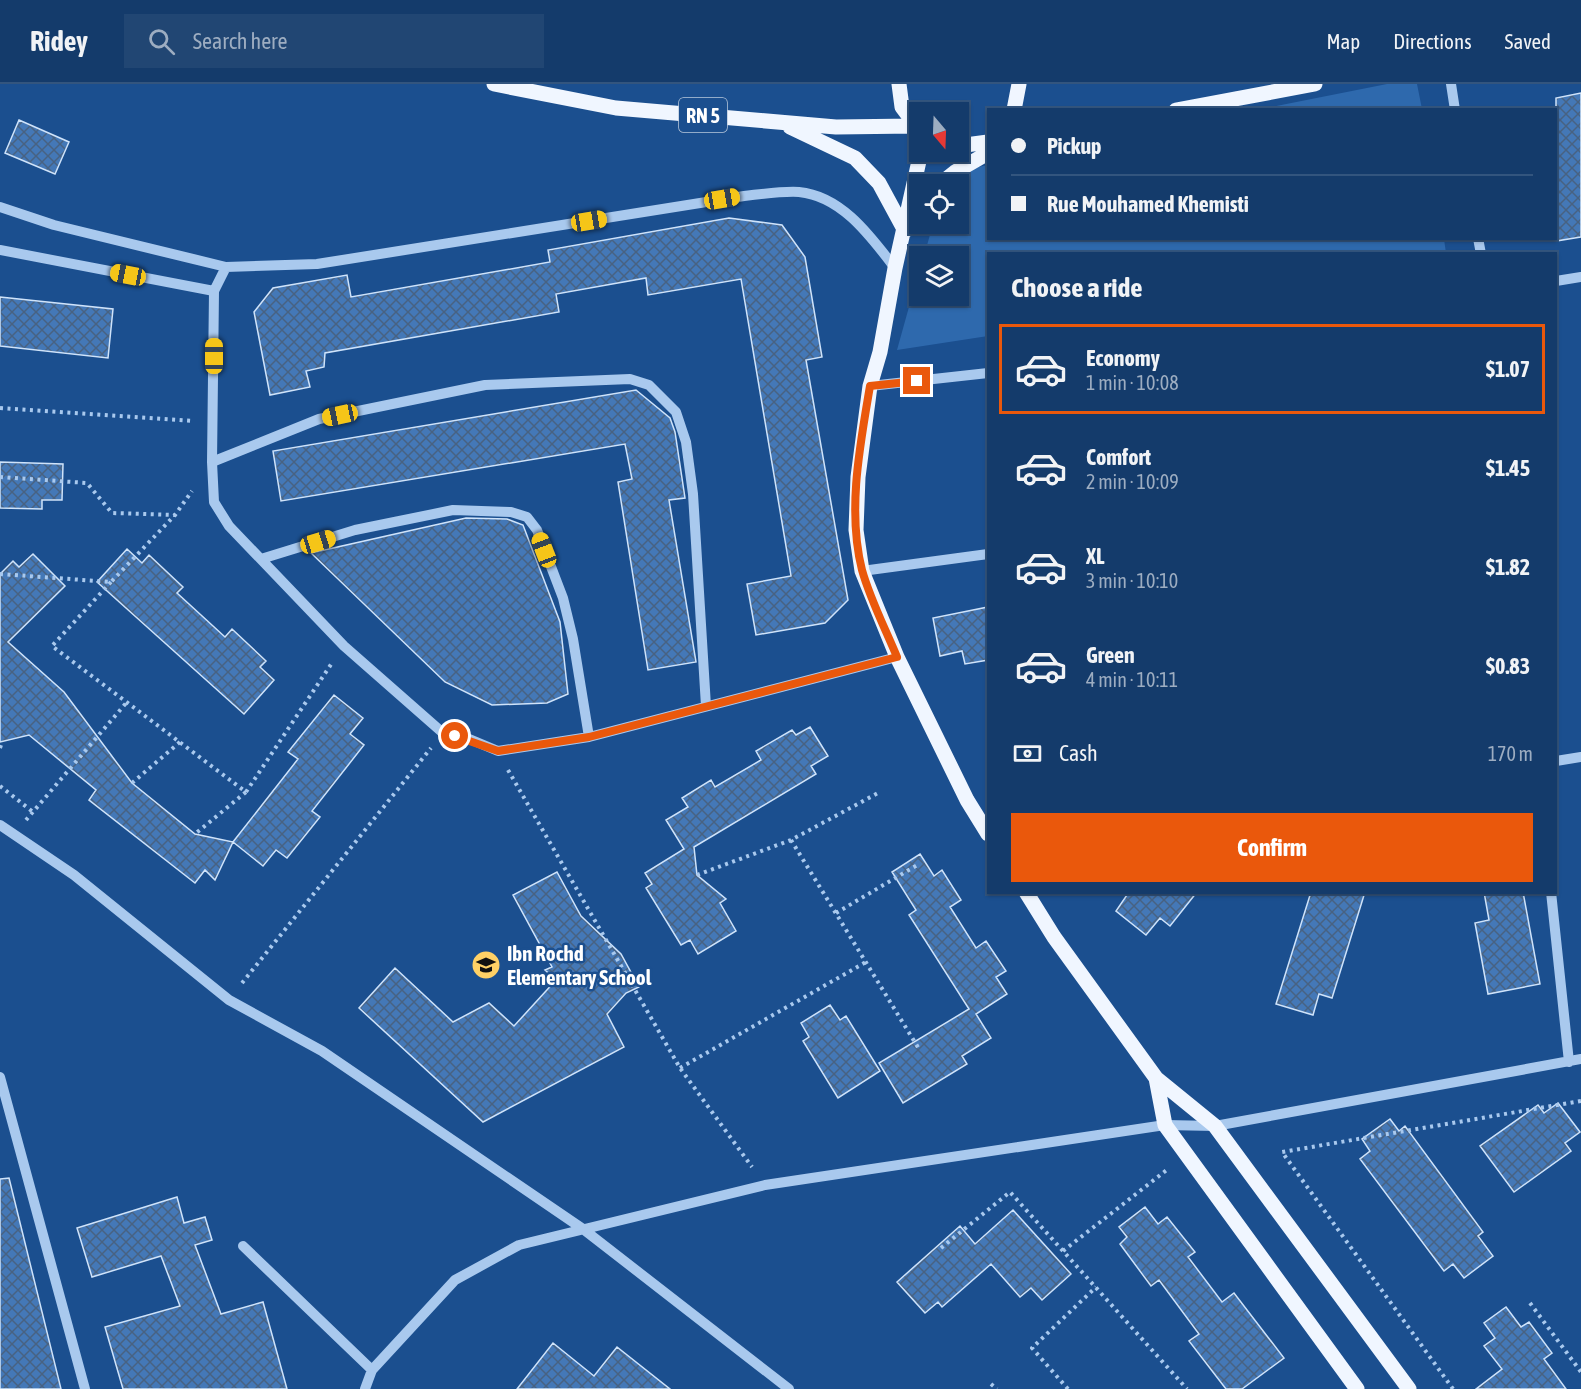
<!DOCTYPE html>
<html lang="en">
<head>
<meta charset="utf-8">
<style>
  body { margin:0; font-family:"Asap Condensed",sans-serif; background:#214673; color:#f1f3f6; height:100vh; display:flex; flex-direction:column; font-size:22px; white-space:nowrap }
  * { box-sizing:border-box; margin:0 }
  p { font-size:20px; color:#9dadc1 }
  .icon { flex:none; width:33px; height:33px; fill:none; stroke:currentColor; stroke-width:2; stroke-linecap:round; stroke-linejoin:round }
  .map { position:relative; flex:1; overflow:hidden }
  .sheet { position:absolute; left:987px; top:168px; width:570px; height:642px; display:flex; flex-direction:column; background:#143b6b; border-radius:0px; box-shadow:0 2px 4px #0004,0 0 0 2px #33557e }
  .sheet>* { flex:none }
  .hud { position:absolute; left:987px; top:24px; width:570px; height:132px; border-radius:0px; box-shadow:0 2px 4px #0004,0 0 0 2px #33557e; display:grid; align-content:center; height:132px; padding:0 24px; background:#143b6b }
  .needle { width:39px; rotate:161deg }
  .fabs { position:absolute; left:909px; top:18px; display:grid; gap:12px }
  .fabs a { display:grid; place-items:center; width:60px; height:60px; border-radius:0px; background:#143b6b; box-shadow:0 2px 4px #0004,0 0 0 2px #33557e; font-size:30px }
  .end { position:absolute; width:27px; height:27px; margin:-14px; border:8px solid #ea580c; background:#fff; box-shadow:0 0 0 3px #fff }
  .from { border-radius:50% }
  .car { position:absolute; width:18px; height:36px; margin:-18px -9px; border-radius:8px; box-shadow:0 0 4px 2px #0007; background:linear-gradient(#f5c518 24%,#345 0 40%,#f5c518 0 76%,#345 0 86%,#f5c518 0) }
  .hud b { display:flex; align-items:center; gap:21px; height:57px; font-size:22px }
  .hud b+b { border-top:2px solid #33557e }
  .hud i { width:15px; height:15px; background:#f1f3f6 }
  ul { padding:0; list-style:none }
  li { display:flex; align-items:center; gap:18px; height:90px; margin:0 12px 9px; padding:0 12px; border:3px solid transparent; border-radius:0px }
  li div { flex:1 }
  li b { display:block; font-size:22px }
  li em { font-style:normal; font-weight:700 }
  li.selected { border-color:#ea580c }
  li>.icon { width:54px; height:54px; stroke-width:1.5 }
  h2 { padding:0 24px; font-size:27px; line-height:72px }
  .pay { display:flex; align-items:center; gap:15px; height:66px; padding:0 24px; font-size:22px }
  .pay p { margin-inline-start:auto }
  .action { display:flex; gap:12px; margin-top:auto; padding:12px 24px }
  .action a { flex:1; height:69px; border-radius:0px; background:#ea580c; color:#fff; font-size:24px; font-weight:700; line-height:69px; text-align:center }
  header { display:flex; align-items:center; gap:36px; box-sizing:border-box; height:84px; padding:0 30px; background:#143b6b; border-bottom:2px solid #33557e }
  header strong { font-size:28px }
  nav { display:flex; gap:33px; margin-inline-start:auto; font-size:21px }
  .search { width:420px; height:54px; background:#214673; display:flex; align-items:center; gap:15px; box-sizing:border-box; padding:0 21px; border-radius:0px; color:#9dadc1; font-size:22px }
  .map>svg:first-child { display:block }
  .green { fill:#2e69ad }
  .building { fill:url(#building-cross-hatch); stroke:#cfe3fa; stroke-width:1.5 }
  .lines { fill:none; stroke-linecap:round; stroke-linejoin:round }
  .path { stroke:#a9c9ee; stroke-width:4; stroke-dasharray:3 4.5; stroke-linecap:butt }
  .minor { stroke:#a9c9ee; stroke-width:10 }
  .major { stroke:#f0f6ff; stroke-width:15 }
  .route { stroke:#ea580c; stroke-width:8 }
  .labels { text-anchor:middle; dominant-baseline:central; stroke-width:5; stroke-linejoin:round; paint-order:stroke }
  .shield { fill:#1b4f8f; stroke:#bbcadd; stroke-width:1.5 }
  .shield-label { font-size:20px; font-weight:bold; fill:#fff }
  .poi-label { font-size:21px; font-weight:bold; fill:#fff; stroke:#1b4f8f; text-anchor:start }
</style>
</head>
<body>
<header>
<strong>Ridey</strong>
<div class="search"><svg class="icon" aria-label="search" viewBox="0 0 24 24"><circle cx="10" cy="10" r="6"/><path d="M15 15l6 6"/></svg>Search here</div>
<nav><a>Map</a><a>Directions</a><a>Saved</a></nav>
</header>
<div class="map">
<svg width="1581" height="1305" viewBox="0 0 1581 1305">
  <defs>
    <pattern id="building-cross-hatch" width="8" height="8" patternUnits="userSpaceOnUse" patternTransform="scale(1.5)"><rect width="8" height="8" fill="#4478b7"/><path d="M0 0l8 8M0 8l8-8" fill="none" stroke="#486282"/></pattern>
  </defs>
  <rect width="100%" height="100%" fill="#1b4f8f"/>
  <path class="green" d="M 1387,0 L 1417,0 L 1422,25 L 1261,25 Z
    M 988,81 L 988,154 L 1444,155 L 1446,169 L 988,170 L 988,252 L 897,266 L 919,187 L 920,212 L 958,212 L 958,172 L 924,172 L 933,140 L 958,140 L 958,100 L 954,100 L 968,85 Z"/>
  <path class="building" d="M 1581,9 L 1581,153 L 1556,157 L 1556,14 Z
    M 19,36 L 69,58 L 55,90 L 5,69 Z
    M 729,134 L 782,141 L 805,173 L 822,273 L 806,276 L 848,516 L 825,539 L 756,551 L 747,500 L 791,492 L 741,195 L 648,211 L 646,194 L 556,210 L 559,228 L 325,269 L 324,283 L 306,287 L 310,303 L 270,311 L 254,228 L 273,204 L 347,191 L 351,213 L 550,178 L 548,166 Z
    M 0,213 L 113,225 L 108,274 L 0,262 Z
    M 636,306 L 670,334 L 675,348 L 685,414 L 669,416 L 696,578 L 648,586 L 618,398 L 632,395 L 625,360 L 281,417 L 273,367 Z
    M 0,378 L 63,380 L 62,416 L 42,416 L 42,425 L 0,424 Z
    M 466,434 L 507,435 L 523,441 L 560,538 L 568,610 L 547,619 L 492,621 L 445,598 L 311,469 Z
    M 127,465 L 142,479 L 149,471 L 183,503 L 177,509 L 225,553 L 232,545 L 266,577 L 260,583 L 274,596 L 244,630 L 97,498 Z
    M 33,470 L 65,502 L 8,558 L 64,608 L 132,699 L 195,750 L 233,758 L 215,796 L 205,786 L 195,799 L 89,716 L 96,706 L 29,651 L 0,658 L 0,490 L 13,477 L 19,483 Z
    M 988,523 L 988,576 L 965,580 L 962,567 L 940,572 L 933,534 Z
    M 334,611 L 363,634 L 350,650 L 364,661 L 312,727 L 320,733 L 287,774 L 276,766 L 263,782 L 233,758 L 298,675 L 288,668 Z
    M 810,643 L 828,672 L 811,682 L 816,690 L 694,763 L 697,791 L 726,815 L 720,819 L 736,847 L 698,870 L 690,856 L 681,861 L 646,804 L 652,800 L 645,789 L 684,765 L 666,736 L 688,723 L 682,714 L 711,696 L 715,703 L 761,676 L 756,667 L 792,646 L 796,651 Z
    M 920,770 L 934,792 L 942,786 L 961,816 L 950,823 L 976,864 L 986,857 L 1006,887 L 996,893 L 1007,910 L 976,930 L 991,954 L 962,972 L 967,980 L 903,1019 L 879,979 L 969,925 L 909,831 L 916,826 L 892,788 Z
    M 557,788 L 581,832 L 621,870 L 639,903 L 626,909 L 607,930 L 624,963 L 483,1038 L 359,924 L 395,884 L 453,938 L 489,919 L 514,942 L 556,896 L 545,886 L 552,883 L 513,811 Z
    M 1129,808 L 1197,808 L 1170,842 L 1160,834 L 1146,851 L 1116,827 Z
    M 1311,808 L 1365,808 L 1332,914 L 1319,910 L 1313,931 L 1276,920 Z
    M 1484,808 L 1523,808 L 1540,900 L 1488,910 L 1475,839 L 1489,836 Z
    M 830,921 L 840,936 L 846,932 L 880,987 L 838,1014 L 803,957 L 809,953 L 801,939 Z
    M 1558,1019 L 1580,1048 L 1565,1059 L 1571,1067 L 1514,1108 L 1480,1062 L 1538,1021 L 1544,1029 Z
    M 1390,1035 L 1399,1047 L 1405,1042 L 1483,1148 L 1478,1152 L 1493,1172 L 1464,1194 L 1453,1180 L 1444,1187 L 1360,1075 L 1370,1067 L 1362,1055 Z
    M 9,1094 L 61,1305 L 0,1305 L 0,1095 Z
    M 177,1113 L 184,1139 L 205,1133 L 212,1156 L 195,1161 L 221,1230 L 263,1218 L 287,1305 L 123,1305 L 105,1243 L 180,1222 L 161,1172 L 92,1193 L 77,1144 Z
    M 1145,1123 L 1158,1140 L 1167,1133 L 1195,1168 L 1188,1173 L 1222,1218 L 1234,1209 L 1284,1274 L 1242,1305 L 1226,1305 L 1189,1257 L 1199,1250 L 1159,1196 L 1151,1202 L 1120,1160 L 1127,1153 L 1119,1143 Z
    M 1013,1126 L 1071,1190 L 1042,1216 L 1031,1204 L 1020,1213 L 991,1180 L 942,1223 L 938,1218 L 925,1229 L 897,1198 L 960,1142 L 975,1160 Z
    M 1506,1223 L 1521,1243 L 1529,1238 L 1552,1269 L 1544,1275 L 1566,1305 L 1476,1305 L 1502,1285 L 1484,1262 L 1495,1254 L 1484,1239 Z
    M 553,1259 L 594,1292 L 617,1263 L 670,1305 L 517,1305 Z"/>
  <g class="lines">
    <path class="path" d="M 0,324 L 194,337
      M 0,393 L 87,399 L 112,429 L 175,431
      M 0,490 L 111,498 L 175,431 L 192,407
      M 111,498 L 52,562 L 246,708 L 195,750
      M 0,664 L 2,658
      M 508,686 L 680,984 L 752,1083
      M 132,699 L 180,658
      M 0,702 L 33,728
      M 246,708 L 332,579
      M 26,736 L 127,618
      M 791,756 L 919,965
      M 697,791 L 791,756 L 878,709
      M 836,829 L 919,780
      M 242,899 L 431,664
      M 680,984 L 866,878
      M 941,1164 L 1010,1108 L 1187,1305
      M 1063,1167 L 1168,1085
      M 1530,1219 L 1581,1288
      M 991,1300 L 997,1305
      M 1068,1305 L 1032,1264 L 1096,1203
      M 1453,1305 L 1282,1068 L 1581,1017"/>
    <path class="minor" d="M 1451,0 L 1455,26
      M 0,123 L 54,141 L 226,183 L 317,180 L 744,112 C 762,110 781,107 799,108 C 842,112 871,153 895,184
      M 1478,154 L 1481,170
      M 0,166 L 214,207
      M 226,183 L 214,207 L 212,378 L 214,418 L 229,442 L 344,562 L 443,649 L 467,654 L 498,667 L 589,653 L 897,573
      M 1556,197 L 1581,193
      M 870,302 L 988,289
      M 212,378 L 319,335 L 485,301 L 630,295 L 649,301 L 676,328 L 686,358 L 693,410 L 706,622
      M 261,475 L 355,446 L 453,426 L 511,428 L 527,433 L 537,446 L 563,514 L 573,555 L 589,653
      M 862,487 L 988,470
      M 1556,677 L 1581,673
      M 0,741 L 74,791 L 229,916 L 322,967 L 583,1145 L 789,1305
      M 1551,808 L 1569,978
      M 0,993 L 85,1305
      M 243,1162 L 372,1286
      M 365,1305 L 372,1286 L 455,1196 L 519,1161 L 765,1101 L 1165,1041 L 1215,1042 L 1581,975"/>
    <path class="major" d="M 494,0 L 616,24 L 836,43 L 914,42
      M 899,0 L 902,23 L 920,47
      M 1014,26 L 1019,0
      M 1176,26 L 1315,0
      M 790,43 L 855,74 L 879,99 L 905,147
      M 958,62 L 988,58
      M 921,68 L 895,184 L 880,268 L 870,302 L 858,393 L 856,446 L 862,487 L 897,573 L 967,716 L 988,750
      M 940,100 L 955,88 L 988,69
      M 1026,808 L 1054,853 L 1156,994 L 1215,1042 L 1409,1305
      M 1156,994 L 1165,1041 L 1357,1305"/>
  </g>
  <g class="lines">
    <path class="route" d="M 455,652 L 498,667 L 589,653 L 897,573 C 885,544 870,515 862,486 C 847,427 860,361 870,302 L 917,297"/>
  </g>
  <defs>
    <g id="school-disc" transform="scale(1.5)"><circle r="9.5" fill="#ffd166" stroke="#1b4f8f"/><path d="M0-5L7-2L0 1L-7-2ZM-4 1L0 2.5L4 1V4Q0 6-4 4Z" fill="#111"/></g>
  </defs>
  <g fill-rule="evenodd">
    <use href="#school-disc" x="486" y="881"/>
  </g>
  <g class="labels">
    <rect class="shield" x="679" y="14" width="48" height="34" rx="4.5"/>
    <g class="shield-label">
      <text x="703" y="31">RN 5</text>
    </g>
    <g class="poi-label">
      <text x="507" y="869">Ibn Rochd<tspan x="507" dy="24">Elementary School</tspan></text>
    </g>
  </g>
</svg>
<div class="fabs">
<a><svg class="needle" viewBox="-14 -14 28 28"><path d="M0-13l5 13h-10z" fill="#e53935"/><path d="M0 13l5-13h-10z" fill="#9dadc1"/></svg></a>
<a><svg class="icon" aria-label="locate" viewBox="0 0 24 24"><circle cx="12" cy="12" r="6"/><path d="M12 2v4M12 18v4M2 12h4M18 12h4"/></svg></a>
<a><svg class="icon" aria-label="layers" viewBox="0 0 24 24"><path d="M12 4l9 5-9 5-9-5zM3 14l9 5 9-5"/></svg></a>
</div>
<i class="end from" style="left:455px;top:652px"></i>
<i class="end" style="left:917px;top:297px"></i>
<i class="car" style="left:722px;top:115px;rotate:80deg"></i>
<i class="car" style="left:589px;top:137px;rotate:81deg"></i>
<i class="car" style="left:128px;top:191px;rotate:281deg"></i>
<i class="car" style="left:214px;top:272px;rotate:0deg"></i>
<i class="car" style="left:340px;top:331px;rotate:258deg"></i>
<i class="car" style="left:318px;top:458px;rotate:73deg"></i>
<i class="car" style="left:544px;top:466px;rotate:339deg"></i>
<div class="hud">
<b><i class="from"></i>Pickup</b>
<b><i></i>Rue Mouhamed Khemisti</b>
</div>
<section class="sheet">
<h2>Choose a ride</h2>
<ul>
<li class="selected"><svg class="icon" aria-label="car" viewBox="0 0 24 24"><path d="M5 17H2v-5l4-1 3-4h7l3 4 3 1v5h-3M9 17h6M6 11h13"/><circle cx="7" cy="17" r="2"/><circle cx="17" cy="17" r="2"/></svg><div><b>Economy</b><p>1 min · 10:08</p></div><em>$1.07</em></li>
<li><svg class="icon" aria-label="car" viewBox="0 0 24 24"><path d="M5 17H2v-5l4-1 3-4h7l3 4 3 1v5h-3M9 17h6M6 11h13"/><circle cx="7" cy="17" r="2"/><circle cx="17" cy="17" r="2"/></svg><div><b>Comfort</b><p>2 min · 10:09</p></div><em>$1.45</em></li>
<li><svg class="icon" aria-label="car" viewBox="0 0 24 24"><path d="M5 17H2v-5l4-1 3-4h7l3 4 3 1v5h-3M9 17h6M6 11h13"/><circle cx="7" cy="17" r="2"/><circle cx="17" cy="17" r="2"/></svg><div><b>XL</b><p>3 min · 10:10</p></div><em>$1.82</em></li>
<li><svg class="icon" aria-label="car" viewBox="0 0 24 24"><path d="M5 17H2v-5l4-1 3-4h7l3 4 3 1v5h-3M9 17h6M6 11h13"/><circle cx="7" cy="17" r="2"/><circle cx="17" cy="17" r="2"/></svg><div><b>Green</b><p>4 min · 10:11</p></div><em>$0.83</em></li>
</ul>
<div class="pay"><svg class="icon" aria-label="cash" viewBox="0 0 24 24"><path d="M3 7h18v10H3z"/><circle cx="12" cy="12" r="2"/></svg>Cash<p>170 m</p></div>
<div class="action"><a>Confirm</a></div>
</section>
</div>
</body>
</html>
